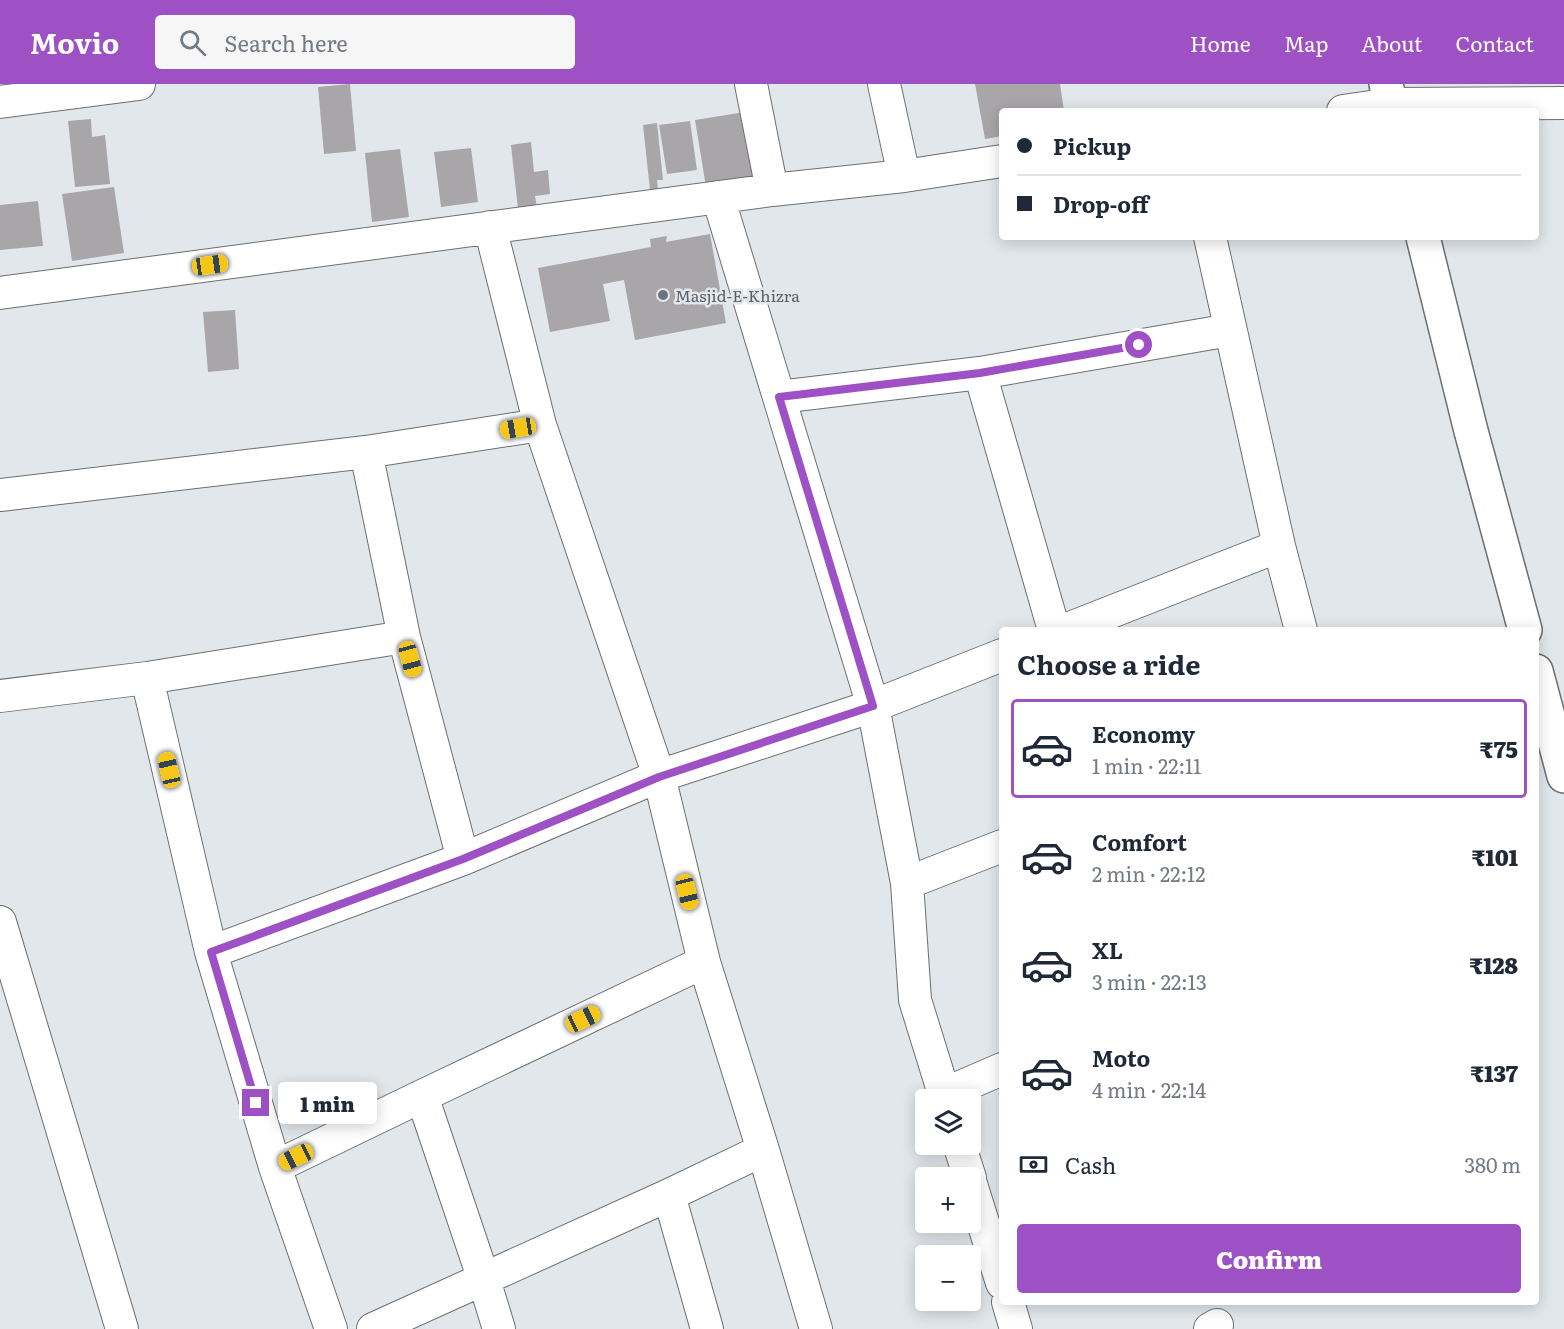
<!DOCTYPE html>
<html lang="en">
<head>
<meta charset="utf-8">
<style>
  body { margin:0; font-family:Literata,serif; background:#f6f6f7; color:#1f2937; height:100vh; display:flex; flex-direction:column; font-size:22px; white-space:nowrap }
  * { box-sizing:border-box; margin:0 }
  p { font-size:20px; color:#747a83 }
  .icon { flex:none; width:33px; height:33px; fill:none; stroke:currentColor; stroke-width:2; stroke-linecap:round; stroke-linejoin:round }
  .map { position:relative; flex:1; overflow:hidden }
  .details { position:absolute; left:999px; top:543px; width:540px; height:678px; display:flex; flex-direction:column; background:#fff; border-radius:6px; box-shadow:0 3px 15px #0003 }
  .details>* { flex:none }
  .banner { position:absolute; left:999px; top:24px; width:540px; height:132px; border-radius:6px; box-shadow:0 3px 15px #0003; display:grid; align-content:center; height:132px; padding:0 18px; background:#fff }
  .buttons { position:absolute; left:915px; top:1005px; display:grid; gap:12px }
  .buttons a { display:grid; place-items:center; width:66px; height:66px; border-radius:6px; background:#fff; box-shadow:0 3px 15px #0003; font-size:30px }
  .end { position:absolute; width:27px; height:27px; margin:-14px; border:8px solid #9d51c4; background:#fff; box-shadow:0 0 0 3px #fff }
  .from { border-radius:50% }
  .bubble { position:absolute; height:42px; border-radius:6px; background:#fff; box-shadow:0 3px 15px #0003; font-size:20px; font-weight:800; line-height:42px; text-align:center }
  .car { position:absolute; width:18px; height:36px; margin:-18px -9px; border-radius:8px; box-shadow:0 0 4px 2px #0007; background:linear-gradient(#f5c518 24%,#345 0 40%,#f5c518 0 76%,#345 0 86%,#f5c518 0) }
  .banner b { display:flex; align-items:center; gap:21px; height:57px; font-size:22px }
  .banner b+b { border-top:2px solid #e0e1e3 }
  .banner i { width:15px; height:15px; background:#1f2937 }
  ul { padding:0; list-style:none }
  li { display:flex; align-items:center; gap:18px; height:99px; margin:0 12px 9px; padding:0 6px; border:3px solid transparent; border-radius:6px }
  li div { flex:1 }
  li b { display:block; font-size:22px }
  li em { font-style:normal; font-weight:800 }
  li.selected { border-color:#9d51c4 }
  li>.icon { width:54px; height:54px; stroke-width:1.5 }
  h2 { padding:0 18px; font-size:27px; line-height:72px }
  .pay { display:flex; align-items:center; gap:15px; height:66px; padding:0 18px; font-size:22px }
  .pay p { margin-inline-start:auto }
  .cta { display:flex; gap:12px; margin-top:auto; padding:12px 18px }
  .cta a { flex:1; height:69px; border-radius:6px; background:#9d51c4; color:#fff; font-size:24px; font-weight:800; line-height:69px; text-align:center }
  header { display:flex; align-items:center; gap:36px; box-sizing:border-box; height:84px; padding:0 30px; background:#9d51c4; color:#fff }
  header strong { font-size:28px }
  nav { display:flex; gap:33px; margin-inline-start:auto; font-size:21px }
  .search { width:420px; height:54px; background:#f6f6f7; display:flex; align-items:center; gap:15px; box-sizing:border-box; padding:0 21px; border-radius:6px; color:#747a83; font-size:22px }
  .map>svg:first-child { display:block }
  .building { fill:#a9a6aa }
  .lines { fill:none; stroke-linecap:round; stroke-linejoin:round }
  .minor-casing { stroke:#6b6f73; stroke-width:34 }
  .tertiary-casing { stroke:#6b6f73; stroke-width:36 }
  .minor { stroke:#fff; stroke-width:32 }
  .tertiary { stroke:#fff; stroke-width:33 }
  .route { stroke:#9d51c4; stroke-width:8 }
  .worship-dot { fill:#6b7280; stroke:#e2e7ec; stroke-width:2 }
  .labels { text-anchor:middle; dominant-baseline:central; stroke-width:5; stroke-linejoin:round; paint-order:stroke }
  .worship-label { font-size:16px; fill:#5b616d; stroke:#e2e7ec; text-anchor:start }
</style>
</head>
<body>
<header>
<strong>Movio</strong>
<div class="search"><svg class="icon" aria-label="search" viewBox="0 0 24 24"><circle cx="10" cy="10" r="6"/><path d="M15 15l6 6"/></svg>Search here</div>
<nav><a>Home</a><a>Map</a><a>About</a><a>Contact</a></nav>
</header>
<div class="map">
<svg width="1564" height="1245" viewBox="0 0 1564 1245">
  <rect width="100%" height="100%" fill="#e2e7ec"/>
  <path class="building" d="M 350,0 L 356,67 L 324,70 L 318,3 Z
    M 975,0 L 1060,0 L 1064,27 L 1002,27 L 1002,52 L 985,55 Z
    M 745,28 L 755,96 L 706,103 L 695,36 Z
    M 91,35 L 92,53 L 105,51 L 110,100 L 75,103 L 68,37 Z
    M 690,37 L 697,86 L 667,90 L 659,41 Z
    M 657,39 L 663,96 L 657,96 L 658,105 L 650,106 L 643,41 Z
    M 531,58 L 534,88 L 548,86 L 550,110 L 535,112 L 537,123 L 518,125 L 511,61 Z
    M 471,64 L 478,118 L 441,123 L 434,68 Z
    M 400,65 L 409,133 L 372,138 L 365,69 Z
    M 114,103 L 124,169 L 72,177 L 62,110 Z
    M 38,117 L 43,162 L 0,166 L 0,121 Z
    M 710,150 L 726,239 L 635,256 L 624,196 L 603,200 L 610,237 L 550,248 L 538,184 L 651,163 L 650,155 L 667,152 L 666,158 Z
    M 235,226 L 239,285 L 208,288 L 203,228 Z"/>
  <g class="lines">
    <g class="minor-casing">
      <path id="minor" d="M 751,0 L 772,106
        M 884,0 L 904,92
        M 0,18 L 139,0
        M 1343,27 L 1391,20 L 1564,19
        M 718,113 L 873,622 L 907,799 L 915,916 L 946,1016
        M 490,143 L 540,341 L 659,692 L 704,878 L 763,1066 L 816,1245
        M 1210,153 L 1279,462 L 1301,546
        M 0,209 L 772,106 L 904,92 L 1002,77
        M 980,289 L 1054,546
        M 779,313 L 980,289 L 1230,246
        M 366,368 L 404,553 L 463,775
        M 0,411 L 366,368 L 540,341
        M 1065,546 L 1279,462
        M 147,594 L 211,868 L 275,1083 L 331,1245
        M 0,612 L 147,594 L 404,553
        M 907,799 L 1002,762
        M 0,838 L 122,1245
        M 211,868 L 463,775 L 659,692 L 873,622 L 1002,571
        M 944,1010 L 1002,985
        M 422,1012 L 484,1196 L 499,1245
        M 959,1060 L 970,1094
        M 275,1083 L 422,1012 L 704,878
        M 970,1097 L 1002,1199
        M 669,1111 L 707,1245
        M 1008,1218 L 1016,1245
        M 373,1245 L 669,1111 L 763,1066
        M 1210,1245 L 1217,1241"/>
    </g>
    <g class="tertiary-casing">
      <path id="tertiary" d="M 1386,0 L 1392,27
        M 1423,153 L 1471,347 L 1525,546
        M 1536,587 L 1564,692"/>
    </g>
    <use href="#minor" class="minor"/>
    <use href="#tertiary" class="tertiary"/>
  </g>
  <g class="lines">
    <path class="route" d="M 256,1019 L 211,868 L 463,775 L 659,693 L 873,622 L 779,313 L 980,289 L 1139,261"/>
  </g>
  <circle class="worship-dot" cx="663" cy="211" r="6"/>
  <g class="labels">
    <g class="worship-label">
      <text x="675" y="211">Masjid-E-Khizra</text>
    </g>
  </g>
</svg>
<div class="buttons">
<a><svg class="icon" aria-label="layers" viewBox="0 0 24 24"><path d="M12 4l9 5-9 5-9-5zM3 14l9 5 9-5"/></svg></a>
<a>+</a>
<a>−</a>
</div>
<i class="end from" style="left:1139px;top:261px"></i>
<i class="end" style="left:256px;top:1019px"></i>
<div class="bubble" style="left:278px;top:998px;width:99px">1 min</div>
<i class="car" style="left:210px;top:181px;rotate:82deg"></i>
<i class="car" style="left:518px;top:344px;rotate:261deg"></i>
<i class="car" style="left:410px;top:575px;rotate:165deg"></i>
<i class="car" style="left:169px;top:686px;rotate:347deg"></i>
<i class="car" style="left:687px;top:808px;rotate:166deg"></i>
<i class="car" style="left:583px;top:935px;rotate:65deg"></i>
<i class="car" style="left:296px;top:1073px;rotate:244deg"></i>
<div class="banner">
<b><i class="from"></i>Pickup</b>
<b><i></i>Drop-off</b>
</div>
<section class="details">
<h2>Choose a ride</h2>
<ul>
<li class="selected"><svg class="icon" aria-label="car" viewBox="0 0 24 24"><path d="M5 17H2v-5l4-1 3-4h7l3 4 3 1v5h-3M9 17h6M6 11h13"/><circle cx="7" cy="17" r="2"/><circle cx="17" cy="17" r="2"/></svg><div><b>Economy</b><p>1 min · 22:11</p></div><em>₹75</em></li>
<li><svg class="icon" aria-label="car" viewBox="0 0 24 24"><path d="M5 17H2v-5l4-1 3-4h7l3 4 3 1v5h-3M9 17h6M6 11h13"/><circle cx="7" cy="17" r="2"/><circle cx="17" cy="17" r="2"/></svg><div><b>Comfort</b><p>2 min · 22:12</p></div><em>₹101</em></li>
<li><svg class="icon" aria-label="car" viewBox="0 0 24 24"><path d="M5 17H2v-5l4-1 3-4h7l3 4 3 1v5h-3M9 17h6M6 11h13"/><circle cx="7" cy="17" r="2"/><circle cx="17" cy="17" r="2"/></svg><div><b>XL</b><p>3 min · 22:13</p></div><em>₹128</em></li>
<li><svg class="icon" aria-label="car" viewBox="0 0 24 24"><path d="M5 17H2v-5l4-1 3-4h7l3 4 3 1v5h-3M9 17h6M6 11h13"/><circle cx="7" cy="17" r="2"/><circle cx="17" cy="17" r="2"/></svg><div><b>Moto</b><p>4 min · 22:14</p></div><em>₹137</em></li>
</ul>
<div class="pay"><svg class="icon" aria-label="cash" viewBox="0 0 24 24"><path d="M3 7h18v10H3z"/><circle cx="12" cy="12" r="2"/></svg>Cash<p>380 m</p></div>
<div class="cta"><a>Confirm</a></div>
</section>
</div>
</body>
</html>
